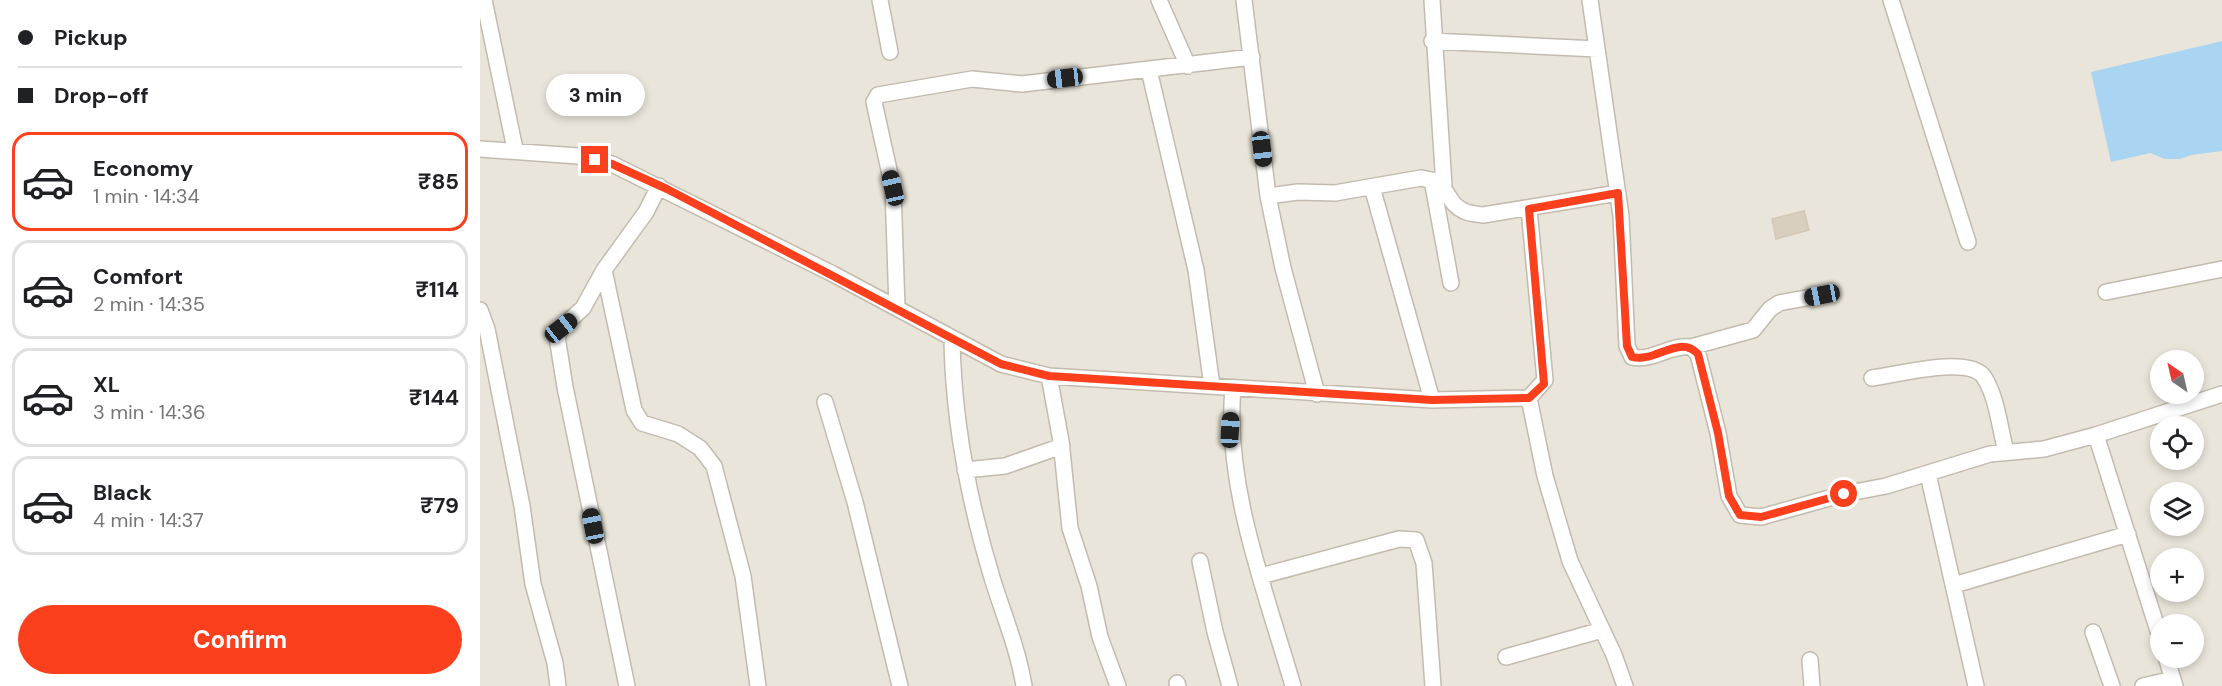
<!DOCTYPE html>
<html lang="en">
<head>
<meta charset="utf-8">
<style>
  body { margin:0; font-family:"DM Sans",sans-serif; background:#f2f2f2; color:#202124; height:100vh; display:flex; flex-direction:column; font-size:22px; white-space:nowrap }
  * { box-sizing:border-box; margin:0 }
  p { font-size:20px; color:#757577 }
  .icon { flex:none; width:33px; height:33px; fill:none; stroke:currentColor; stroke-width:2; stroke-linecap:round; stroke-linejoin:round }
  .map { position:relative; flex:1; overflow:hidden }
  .sheet { display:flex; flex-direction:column; background:#fff; width:480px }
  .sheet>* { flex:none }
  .top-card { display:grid; align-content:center; height:132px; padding:0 18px; background:#fff }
  .needle { width:39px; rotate:326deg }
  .fabs { position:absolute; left:1670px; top:350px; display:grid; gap:12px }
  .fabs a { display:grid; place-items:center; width:54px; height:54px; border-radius:50%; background:#fff; box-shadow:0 3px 9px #0003; font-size:30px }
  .end { position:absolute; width:27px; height:27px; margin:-14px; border:8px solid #fc3f1d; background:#fff; box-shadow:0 0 0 3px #fff }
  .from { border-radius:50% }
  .bubble { position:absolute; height:42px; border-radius:21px; background:#fff; box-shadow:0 3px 9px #0003; font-size:20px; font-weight:700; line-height:42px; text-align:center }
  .car { position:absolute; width:18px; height:36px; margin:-18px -9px; border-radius:8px; box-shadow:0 0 4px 2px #0007; background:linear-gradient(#222 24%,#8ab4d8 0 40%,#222 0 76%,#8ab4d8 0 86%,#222 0) }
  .top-card b { display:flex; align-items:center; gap:21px; height:57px; font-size:22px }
  .top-card b+b { border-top:2px solid #e0e0e0 }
  .top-card i { width:15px; height:15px; background:#202124 }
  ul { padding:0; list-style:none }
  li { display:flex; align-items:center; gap:18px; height:99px; margin:0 12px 9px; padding:0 6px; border:3px solid #e0e0e0; border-radius:18px }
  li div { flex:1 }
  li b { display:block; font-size:22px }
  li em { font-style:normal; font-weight:700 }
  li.selected { border-color:#fc3f1d }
  li>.icon { width:54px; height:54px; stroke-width:1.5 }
  .button { display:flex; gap:12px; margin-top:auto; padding:12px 18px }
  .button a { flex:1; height:69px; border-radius:36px; background:#fc3f1d; color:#fff; font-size:24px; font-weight:700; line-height:69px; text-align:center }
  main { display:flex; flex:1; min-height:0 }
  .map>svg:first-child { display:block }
  .residential { fill:#eae5da; fill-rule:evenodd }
  .water { fill:#a9d4f2 }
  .building { fill:#d8cfc1; stroke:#d3c7b4; stroke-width:1.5 }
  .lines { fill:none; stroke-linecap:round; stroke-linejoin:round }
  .street-casing { stroke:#c2bbae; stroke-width:18 }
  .street { stroke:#fff; stroke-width:15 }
  .route { stroke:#fc3f1d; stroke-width:8 }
</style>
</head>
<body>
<main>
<section class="sheet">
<div class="top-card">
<b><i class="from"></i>Pickup</b>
<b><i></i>Drop-off</b>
</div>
<ul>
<li class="selected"><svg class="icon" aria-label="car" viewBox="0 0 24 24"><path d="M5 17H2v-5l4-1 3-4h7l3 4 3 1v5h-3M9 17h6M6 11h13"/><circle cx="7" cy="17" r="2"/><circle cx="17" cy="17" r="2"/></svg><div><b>Economy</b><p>1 min · 14:34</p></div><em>₹85</em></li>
<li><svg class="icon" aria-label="car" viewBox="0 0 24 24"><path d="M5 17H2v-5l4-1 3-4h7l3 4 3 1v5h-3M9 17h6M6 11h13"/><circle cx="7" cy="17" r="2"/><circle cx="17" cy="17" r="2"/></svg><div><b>Comfort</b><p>2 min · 14:35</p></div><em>₹114</em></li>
<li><svg class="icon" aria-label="car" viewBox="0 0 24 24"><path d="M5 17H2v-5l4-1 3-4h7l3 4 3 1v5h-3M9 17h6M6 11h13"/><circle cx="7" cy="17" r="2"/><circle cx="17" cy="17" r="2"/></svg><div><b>XL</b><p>3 min · 14:36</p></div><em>₹144</em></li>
<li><svg class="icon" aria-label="car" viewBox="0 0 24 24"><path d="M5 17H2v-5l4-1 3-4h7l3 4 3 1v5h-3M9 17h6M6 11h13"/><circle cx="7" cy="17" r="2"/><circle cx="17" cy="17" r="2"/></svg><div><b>Black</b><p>4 min · 14:37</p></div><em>₹79</em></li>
</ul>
<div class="button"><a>Confirm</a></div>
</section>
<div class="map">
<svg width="1742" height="686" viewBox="0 0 1742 686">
  <rect width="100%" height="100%" fill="#f6f3ec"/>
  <path class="residential" d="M 0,0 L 1742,0 L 1742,686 L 0,686 ZM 1680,360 L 1713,360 L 1713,393 L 1680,393 ZM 1680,426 L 1713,426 L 1713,459 L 1680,459 ZM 1680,492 L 1713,492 L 1713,525 L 1680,525 ZM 1680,558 L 1713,558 L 1713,591 L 1680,591 ZM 1680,624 L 1713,624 L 1713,657 L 1680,657 Z"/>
  <path class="water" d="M 1742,41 L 1742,151 L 1711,155 L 1700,159 L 1685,159 L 1670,153 L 1631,162 L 1611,72 Z"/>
  <path class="building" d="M 1324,211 L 1329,230 L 1296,239 L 1292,219 Z"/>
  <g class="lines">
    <g class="street-casing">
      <path id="street" d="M 4,0 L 35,149
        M 400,0 L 410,52
        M 679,0 L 708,66
        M 764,0 L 788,196 L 803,268 L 837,394
        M 952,0 L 964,186
        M 1110,0 L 1141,216 L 1147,346 L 1152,357 C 1172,362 1191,344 1211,347 L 1218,354 L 1238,433 L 1249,496 L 1260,515 L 1281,517 L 1364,494 L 1406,486 L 1510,454 L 1564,449 L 1616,435 L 1742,394
        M 1411,0 L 1488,242
        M 952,41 L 1117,49
        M 669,70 L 716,270 L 732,386
        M 0,149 L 98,156 L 132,164 L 353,274 L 521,364 L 569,376 L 952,400 L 1049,398 L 1065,476 L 1090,561 L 1134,655 L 1145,686
        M 952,180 L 971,283
        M 892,187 L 952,400
        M 788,196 L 818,192 L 855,193 L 941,178 C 972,183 964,202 984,211 C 990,214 997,214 1003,215 L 1138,193
        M 1049,209 L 1065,380 L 1049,398
        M 124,270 L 154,410 L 162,423 L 198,434 L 220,448 L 234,466 L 263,576 L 278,686
        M 1626,292 L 1742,269
        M 417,308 L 413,188 L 394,102 L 398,95 L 492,79 L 542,84 L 772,57
        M 0,310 L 7,329 L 42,506 L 53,584 L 75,663 L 78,686
        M 472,338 C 473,421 489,502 513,581 C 524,616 538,649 544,686
        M 1211,347 L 1273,330 L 1290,309 L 1299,303 L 1342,295
        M 569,376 L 581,441 L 590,528 L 609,586 L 620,637 L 638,686
        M 1392,378 C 1416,375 1489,355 1504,377 C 1517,397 1520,429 1526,452
        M 753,388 C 744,486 786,592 813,686
        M 345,402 L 375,502 L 420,686
        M 1616,435 L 1680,637
        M 485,470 L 525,466 L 582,446
        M 1448,474 L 1496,686
        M 720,561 L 735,632 L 750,686
        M 781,576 L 919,539 L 936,540 L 944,563 L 953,686
        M 1474,585 L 1648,534
        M 1613,632 L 1632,686
        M 1026,657 L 1122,630
        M 1686,657 L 1695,686
        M 1330,660 L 1332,686
        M 697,683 L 698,686
        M 147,686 L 85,387 L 77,337 L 81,328 L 103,308 L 124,270 L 166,212 L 179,186
        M 1663,686 L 1693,679"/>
    </g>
    <use href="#street" class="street"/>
  </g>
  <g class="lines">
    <path class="route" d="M 115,160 L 132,164 L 187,189 L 521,364 L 569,376 L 952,400 L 1049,398 L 1064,384 L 1049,209 L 1138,193 L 1147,346 L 1152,357 C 1175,363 1199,334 1218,354 L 1238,433 L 1249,496 L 1260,515 L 1281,517 L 1364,494"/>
  </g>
</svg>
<div class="fabs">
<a><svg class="needle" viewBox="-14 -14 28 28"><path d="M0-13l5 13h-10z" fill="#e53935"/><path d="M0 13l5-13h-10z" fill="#757577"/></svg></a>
<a><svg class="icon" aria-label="locate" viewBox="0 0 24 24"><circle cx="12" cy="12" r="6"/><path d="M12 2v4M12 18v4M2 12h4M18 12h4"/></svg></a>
<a><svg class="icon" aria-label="layers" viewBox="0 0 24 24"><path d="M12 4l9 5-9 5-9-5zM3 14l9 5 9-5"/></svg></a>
<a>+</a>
<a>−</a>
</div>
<i class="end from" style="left:1364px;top:494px"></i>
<i class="end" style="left:115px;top:160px"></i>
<div class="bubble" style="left:66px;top:74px;width:99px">3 min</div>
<i class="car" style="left:585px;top:78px;rotate:263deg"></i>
<i class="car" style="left:782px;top:149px;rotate:173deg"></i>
<i class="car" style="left:413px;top:188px;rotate:347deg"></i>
<i class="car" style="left:1342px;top:295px;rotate:259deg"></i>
<i class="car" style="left:81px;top:328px;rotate:52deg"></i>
<i class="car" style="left:750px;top:430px;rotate:3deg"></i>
<i class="car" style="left:113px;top:526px;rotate:349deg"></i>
</div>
</main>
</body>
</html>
